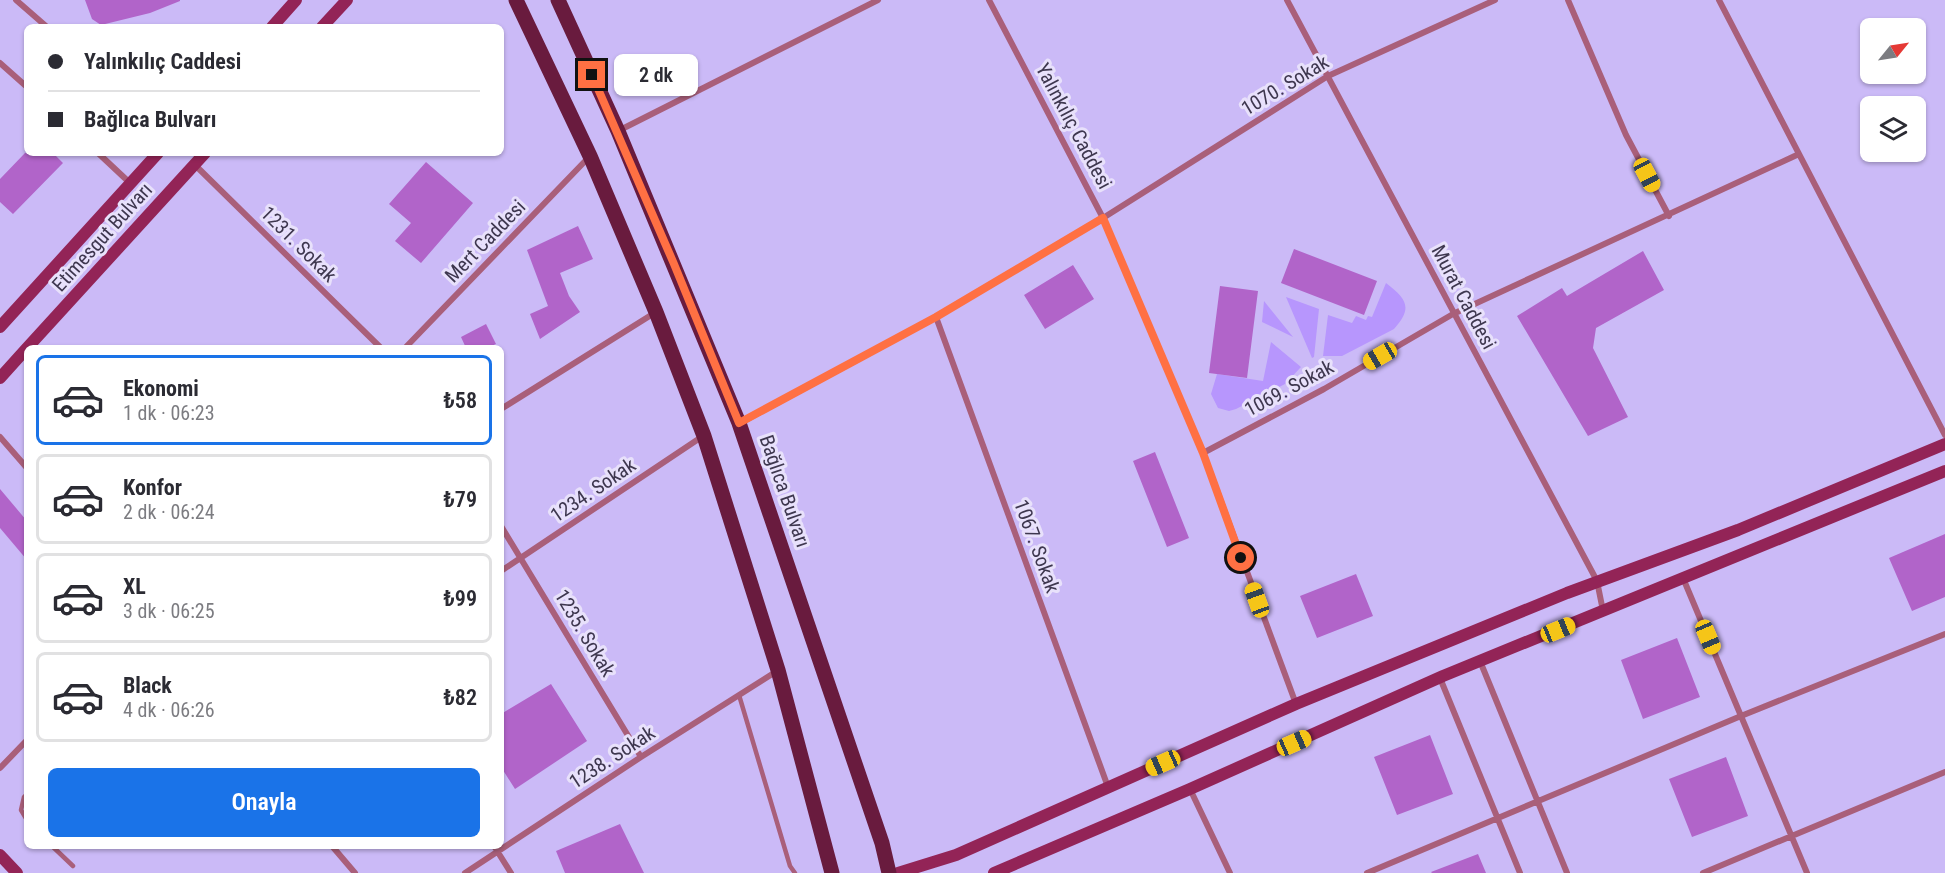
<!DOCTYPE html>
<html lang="tr">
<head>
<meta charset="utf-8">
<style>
  body { margin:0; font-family:"Roboto Condensed",sans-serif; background:#f2f2f3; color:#2b2b33; height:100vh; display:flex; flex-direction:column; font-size:22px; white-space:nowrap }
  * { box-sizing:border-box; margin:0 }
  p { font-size:20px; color:#7c7c81 }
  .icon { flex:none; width:33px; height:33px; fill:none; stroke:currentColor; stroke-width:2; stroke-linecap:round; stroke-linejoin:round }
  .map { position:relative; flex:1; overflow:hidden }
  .drawer { position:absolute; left:24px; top:345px; width:480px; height:504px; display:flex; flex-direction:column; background:#fff; border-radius:9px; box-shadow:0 2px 4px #0004 }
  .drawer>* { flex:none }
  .banner { position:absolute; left:24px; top:24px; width:480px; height:132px; border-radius:9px; box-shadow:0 2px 4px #0004; display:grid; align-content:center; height:132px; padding:0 24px; background:#fff }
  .needle { width:39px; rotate:60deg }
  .controls { position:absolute; left:1860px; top:18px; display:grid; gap:12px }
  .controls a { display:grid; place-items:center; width:66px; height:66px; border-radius:9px; background:#fff; box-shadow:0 2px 4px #0004; font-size:30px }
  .end { position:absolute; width:27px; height:27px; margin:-14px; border:8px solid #ff7043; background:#111; box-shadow:0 0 0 3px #111 }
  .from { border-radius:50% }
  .bubble { position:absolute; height:42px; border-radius:9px; background:#fff; box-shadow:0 2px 4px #0004; font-size:20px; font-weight:600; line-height:42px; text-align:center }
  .car { position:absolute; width:18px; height:36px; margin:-18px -9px; border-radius:8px; box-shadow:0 0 4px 2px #0007; background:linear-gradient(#f5c518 24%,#345 0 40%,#f5c518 0 76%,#345 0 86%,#f5c518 0) }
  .banner b { display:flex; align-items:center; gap:21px; height:57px; font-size:22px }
  .banner b+b { border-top:2px solid #e1e1e2 }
  .banner i { width:15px; height:15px; background:#2b2b33 }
  ul { padding:10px 0 0; list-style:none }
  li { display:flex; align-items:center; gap:18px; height:90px; margin:0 12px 9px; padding:0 12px; border:3px solid #e1e1e2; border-radius:9px }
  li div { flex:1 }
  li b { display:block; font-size:22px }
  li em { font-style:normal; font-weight:600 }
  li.on { border-color:#1a73e8 }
  li>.icon { width:54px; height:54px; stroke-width:1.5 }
  .primary-button { display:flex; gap:12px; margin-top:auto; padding:12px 24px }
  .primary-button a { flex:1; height:69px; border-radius:9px; background:#1a73e8; color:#fff; font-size:24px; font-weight:600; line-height:69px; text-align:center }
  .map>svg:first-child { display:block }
  .green { fill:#b796fd }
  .building { fill:#b164c9 }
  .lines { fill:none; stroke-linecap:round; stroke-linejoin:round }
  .lane { stroke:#a95f7a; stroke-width:4.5 }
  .street { stroke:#a95f7a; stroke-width:6 }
  .secondary { stroke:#932457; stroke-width:12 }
  .primary { stroke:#691b3e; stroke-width:15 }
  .route { stroke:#ff7043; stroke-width:8 }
  .labels { text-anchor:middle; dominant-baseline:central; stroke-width:6; stroke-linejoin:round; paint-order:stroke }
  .street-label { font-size:20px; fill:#3e374f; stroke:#e8e1fb }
</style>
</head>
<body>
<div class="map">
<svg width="1945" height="873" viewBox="0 0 1945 873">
  <rect width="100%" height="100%" fill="#cbbaf7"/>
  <path class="green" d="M 1386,283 C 1407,299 1413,308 1394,329 L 1342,356 L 1323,356 L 1328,315 L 1352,323 L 1356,316 L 1366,320 L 1368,316 L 1372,317 Z
    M 1286,297 L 1319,309 L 1314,357 L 1312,358 Z
    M 1264,301 L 1293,337 L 1262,322 Z
    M 1271,342 L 1301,367 L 1285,384 L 1236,409 L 1229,411 L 1218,408 L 1211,394 L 1217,374 L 1263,381 Z"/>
  <path class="building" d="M 85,0 L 180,0 L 180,1 L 150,13 L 101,25 L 92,19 Z
    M 25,153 L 53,153 L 63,163 L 13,214 L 0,202 L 0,179 Z
    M 426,162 L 473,203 L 421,263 L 395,241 L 411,223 L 389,204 Z
    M 578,226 L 593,259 L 560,273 L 569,296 L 580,312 L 540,339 L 530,314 L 548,306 L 527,250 Z
    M 1294,249 L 1377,281 L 1364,315 L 1281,283 Z
    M 1643,251 L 1664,290 L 1596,328 L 1593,348 L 1628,417 L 1588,436 L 1517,316 L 1562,288 L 1567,296 Z
    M 1073,265 L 1094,299 L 1045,329 L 1024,295 Z
    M 1220,286 L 1258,291 L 1247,378 L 1209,373 Z
    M 486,324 L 496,344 L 487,348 L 466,348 L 461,337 Z
    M 1155,452 L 1189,538 L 1167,547 L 1133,461 Z
    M 0,489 L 27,521 L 27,560 L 0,528 Z
    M 1945,534 L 1945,597 L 1912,611 L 1889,558 Z
    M 1356,574 L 1373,616 L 1317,638 L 1300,596 Z
    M 1677,638 L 1700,697 L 1643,719 L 1621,660 Z
    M 551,684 L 587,741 L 515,789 L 501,767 L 501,714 Z
    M 1430,735 L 1453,794 L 1397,815 L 1374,757 Z
    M 1726,757 L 1748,816 L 1692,837 L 1669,779 Z
    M 620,824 L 644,873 L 565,873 L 556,851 Z
    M 1478,854 L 1486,873 L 1432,873 L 1431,872 Z"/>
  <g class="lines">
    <path class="lane" d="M 739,695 L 790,866 L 795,873
      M 27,794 L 24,797 L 21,810 L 27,820
      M 52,846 L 73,866"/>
    <path class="street" d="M 16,0 L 47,27
      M 989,0 L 1103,218 L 1203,453 L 1296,704
      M 1287,0 L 1597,581 L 1603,611
      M 1568,0 L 1626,135 L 1669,216
      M 1719,0 L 1945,435
      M 0,63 L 27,87
      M 618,131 L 878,0
      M 98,153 L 130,183
      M 195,165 L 381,348
      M 936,317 L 1108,787
      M 405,348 L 590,156
      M 501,409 L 656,312
      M 740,423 L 936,317 L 1103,218 L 1328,76 L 1495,0
      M 0,437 L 27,468
      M 1203,453 L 1324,389 L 1453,314 L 1799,154
      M 501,526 L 641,757
      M 501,571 L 703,436
      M 1683,578 L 1807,873
      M 1480,661 L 1567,873
      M 1440,678 L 1520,873
      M 0,768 L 27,740
      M 1190,789 L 1230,873
      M 332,846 L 355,873
      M 494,846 L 511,873
      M 465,873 L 641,757 L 777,671
      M 1367,873 L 1741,716 L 1945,634
      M 1703,873 L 1945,772"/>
    <path class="secondary" d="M 272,27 L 296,0
      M 322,27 L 347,0
      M 0,327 L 158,153
      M 27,348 L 205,153
      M 0,378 L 27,348
      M 0,855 L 17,873
      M 898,873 L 956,855 L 1296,704 L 1567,593 L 1738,530 L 1945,444
      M 994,873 L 1190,789 L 1443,676 L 1945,471"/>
    <path class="primary" d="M 516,0 L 590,156 L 656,312 L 704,436 L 778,670 L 832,873
      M 558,0 L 618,131 L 739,423 L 882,843 L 889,873"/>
  </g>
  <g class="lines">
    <path class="route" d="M 592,75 L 674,264 L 739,423 L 936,317 L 1103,218 L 1203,453 L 1241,558"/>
  </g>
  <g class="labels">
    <g class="street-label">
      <text transform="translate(1285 85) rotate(-31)">1070. Sokak</text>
      <text transform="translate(1074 126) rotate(62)">Yalınkılıç Caddesi</text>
      <text transform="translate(102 237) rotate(-48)">Etimesgut Bulvarı</text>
      <text transform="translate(485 241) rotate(-46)">Mert Caddesi</text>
      <text transform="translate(299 244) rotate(45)">1231. Sokak</text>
      <text transform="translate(1464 297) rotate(62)">Murat Caddesi</text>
      <text transform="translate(1289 388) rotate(-28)">1069. Sokak</text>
      <text transform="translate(593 490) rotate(-34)">1234. Sokak</text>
      <text transform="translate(785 491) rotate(71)">Bağlıca Bulvarı</text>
      <text transform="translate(1037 546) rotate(70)">1067. Sokak</text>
      <text transform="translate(585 633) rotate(59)">1235. Sokak</text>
      <text transform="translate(612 757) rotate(-33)">1238. Sokak</text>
    </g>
  </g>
</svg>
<div class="controls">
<a><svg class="needle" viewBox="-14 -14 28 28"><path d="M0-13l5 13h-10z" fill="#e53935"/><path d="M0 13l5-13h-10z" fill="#7c7c81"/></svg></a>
<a><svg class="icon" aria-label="layers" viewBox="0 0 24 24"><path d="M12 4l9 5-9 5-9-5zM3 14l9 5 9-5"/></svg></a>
</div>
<i class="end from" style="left:1241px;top:558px"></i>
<i class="end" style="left:592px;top:75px"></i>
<div class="bubble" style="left:614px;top:54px;width:84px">2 dk</div>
<i class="car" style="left:1647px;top:175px;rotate:152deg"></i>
<i class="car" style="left:1380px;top:356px;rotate:240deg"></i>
<i class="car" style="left:1257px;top:600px;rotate:340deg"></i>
<i class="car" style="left:1558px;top:630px;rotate:68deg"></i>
<i class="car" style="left:1708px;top:637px;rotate:157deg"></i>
<i class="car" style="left:1294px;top:743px;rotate:66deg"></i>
<i class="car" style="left:1163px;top:763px;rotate:246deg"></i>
<div class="banner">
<b><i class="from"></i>Yalınkılıç Caddesi</b>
<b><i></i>Bağlıca Bulvarı</b>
</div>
<section class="drawer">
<ul>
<li class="on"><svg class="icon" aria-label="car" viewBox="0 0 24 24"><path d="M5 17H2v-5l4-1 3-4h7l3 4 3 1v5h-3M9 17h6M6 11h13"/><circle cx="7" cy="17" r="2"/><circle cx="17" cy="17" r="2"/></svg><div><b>Ekonomi</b><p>1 dk · 06:23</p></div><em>₺58</em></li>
<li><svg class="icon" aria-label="car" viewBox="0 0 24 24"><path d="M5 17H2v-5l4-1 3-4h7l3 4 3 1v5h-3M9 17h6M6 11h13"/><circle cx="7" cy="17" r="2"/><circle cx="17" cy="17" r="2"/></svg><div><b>Konfor</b><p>2 dk · 06:24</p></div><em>₺79</em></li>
<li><svg class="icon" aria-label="car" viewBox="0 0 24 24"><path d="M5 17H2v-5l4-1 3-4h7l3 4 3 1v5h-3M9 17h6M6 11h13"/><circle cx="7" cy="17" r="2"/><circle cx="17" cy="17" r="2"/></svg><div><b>XL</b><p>3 dk · 06:25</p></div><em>₺99</em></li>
<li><svg class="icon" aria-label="car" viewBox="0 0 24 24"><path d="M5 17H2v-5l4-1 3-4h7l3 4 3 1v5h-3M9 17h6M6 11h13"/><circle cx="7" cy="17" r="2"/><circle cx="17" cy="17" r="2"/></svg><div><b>Black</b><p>4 dk · 06:26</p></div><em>₺82</em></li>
</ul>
<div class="primary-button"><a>Onayla</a></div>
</section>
</div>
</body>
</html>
